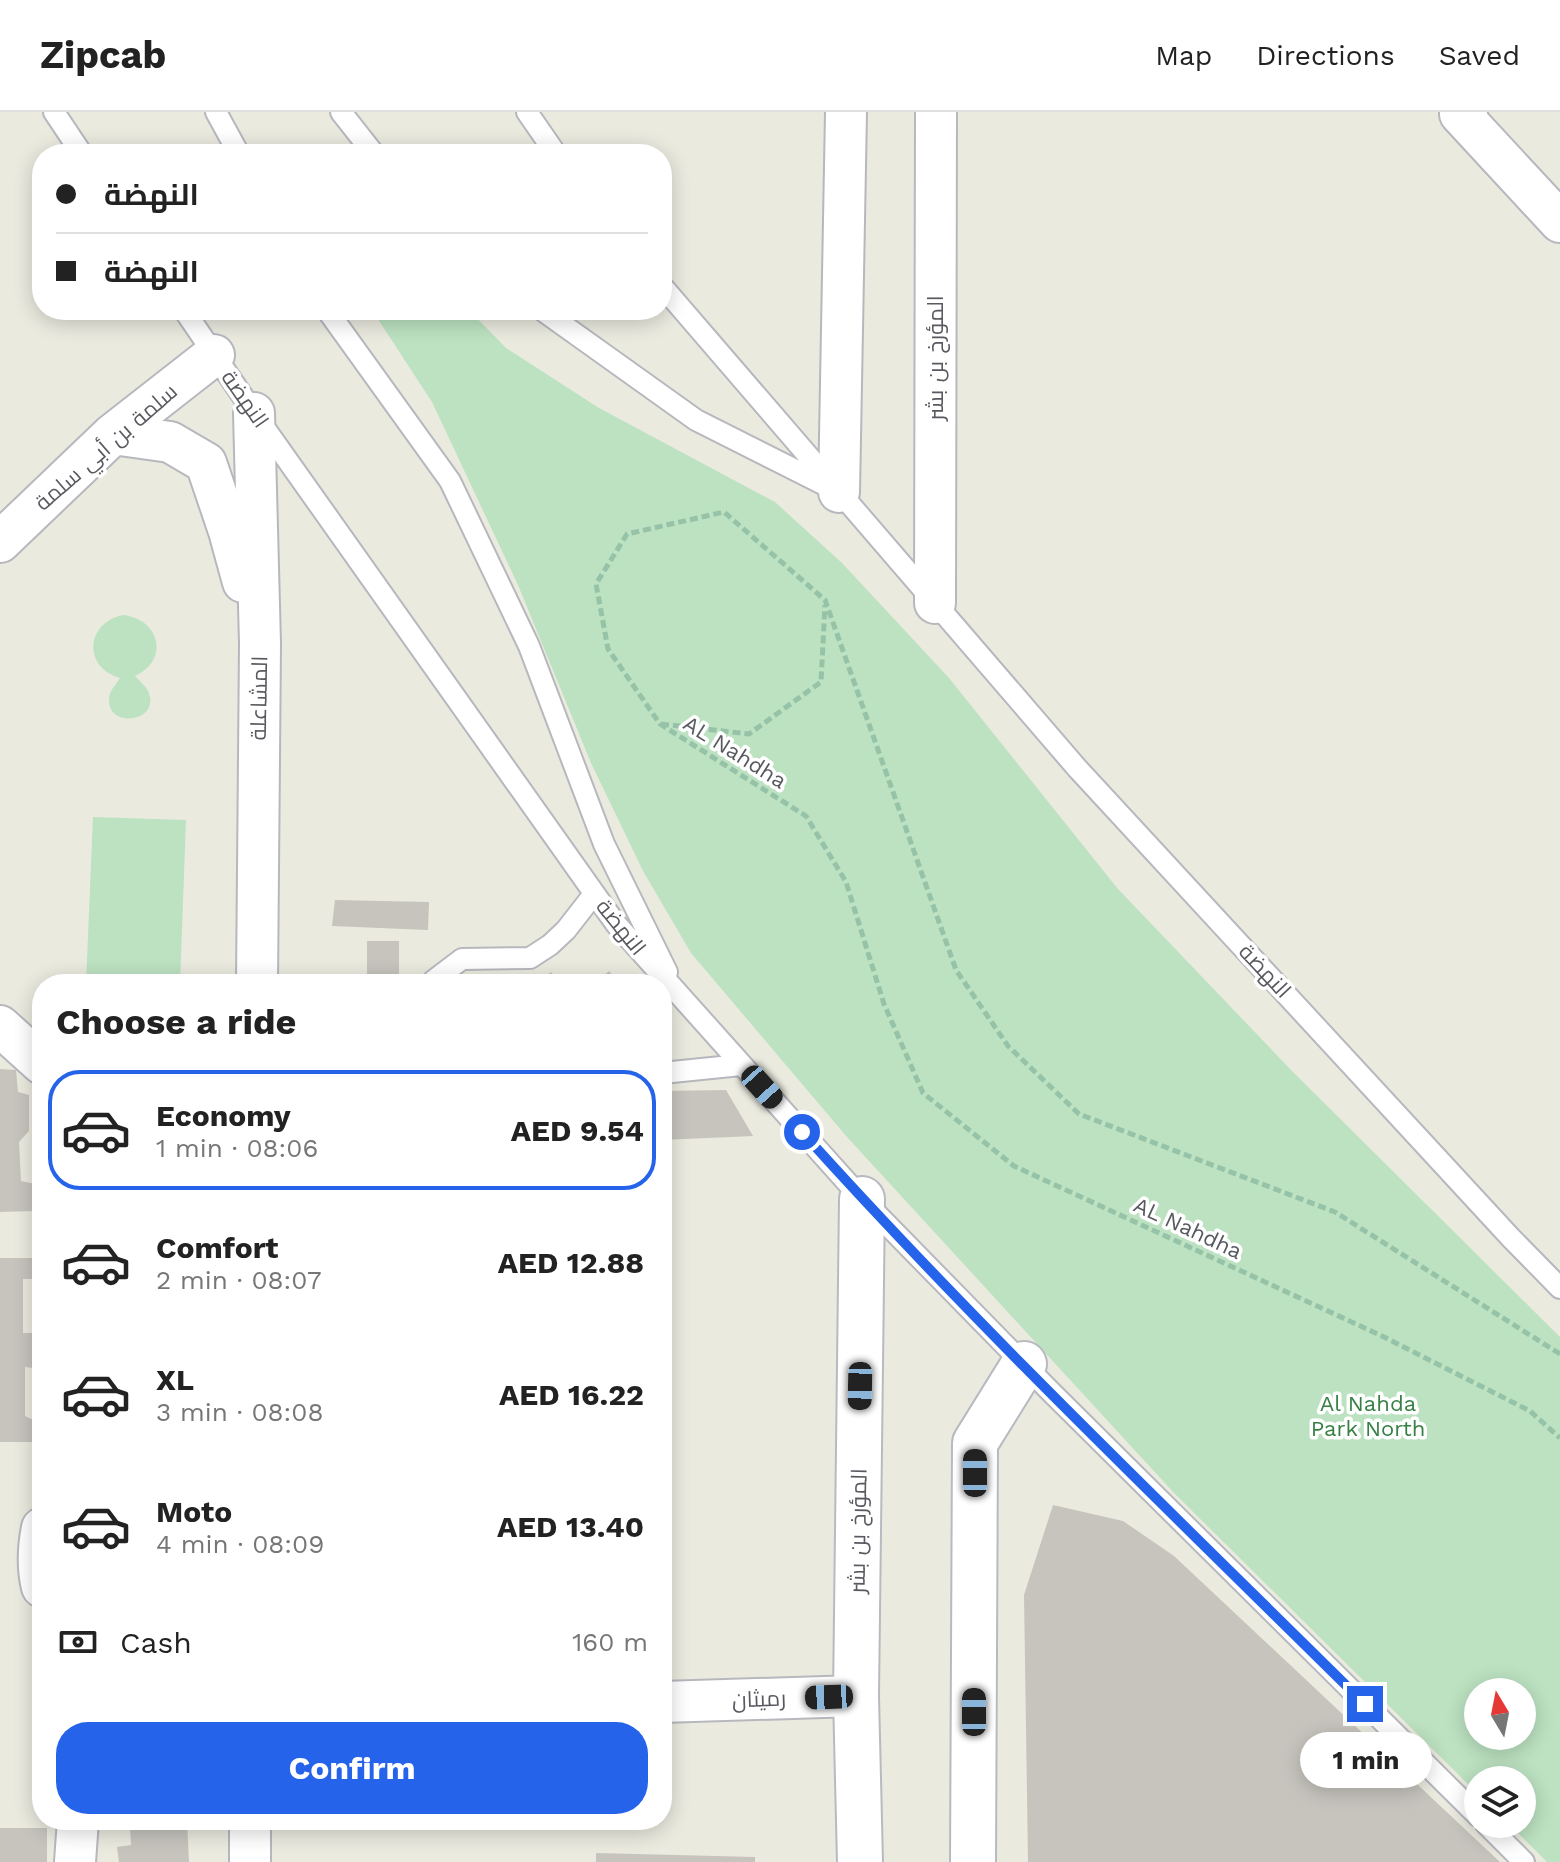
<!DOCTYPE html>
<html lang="en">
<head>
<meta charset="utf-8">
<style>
  body { margin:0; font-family:"Work Sans",Cairo,sans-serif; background:#f2f2f2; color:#222; height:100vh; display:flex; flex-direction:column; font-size:30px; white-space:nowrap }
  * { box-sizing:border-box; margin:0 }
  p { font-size:26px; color:#767676 }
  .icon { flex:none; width:44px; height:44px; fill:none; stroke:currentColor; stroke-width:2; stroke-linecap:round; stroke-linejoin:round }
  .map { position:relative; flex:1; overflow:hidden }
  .drawer { position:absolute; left:32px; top:862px; width:640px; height:856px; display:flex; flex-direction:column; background:#fff; border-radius:32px; box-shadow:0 4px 20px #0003 }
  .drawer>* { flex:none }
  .guide { position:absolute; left:32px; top:32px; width:640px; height:176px; border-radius:32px; box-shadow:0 4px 20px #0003; display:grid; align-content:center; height:176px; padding:0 24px; background:#fff }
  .needle { width:52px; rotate:350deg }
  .controls { position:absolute; left:1464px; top:1566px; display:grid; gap:16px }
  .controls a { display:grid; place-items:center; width:72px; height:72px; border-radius:50%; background:#fff; box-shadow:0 4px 20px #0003; font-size:40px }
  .end { position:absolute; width:36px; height:36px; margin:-18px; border:10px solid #2563eb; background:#fff; box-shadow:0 0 0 4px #fff }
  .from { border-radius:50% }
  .bubble { position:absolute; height:56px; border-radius:28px; background:#fff; box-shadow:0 4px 20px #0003; font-size:26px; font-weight:700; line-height:56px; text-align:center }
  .car { position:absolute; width:24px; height:48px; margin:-24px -12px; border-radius:10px; box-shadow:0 0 6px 2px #0007; background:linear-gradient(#222 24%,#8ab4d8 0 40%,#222 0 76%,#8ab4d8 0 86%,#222 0) }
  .guide b { display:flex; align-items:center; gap:28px; height:76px; font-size:30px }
  .guide b+b { border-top:2px solid #e0e0e0 }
  .guide i { width:20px; height:20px; background:#222 }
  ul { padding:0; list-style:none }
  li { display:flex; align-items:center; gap:24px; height:120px; margin:0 16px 12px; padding:0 8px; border:4px solid transparent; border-radius:32px }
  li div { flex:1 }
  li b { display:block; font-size:30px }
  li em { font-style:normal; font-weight:700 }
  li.on { border-color:#2563eb }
  li>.icon { width:72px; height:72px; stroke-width:1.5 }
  h2 { padding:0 24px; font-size:36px; line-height:96px }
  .pay { display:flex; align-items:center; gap:20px; height:88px; padding:0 24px; font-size:30px }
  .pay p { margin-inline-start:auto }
  .cta { display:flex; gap:16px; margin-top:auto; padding:16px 24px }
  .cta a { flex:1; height:92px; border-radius:32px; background:#2563eb; color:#fff; font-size:32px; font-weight:700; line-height:92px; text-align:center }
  header { display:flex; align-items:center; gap:48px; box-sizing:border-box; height:112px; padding:0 40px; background:#fff; border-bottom:2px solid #e0e0e0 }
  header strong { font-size:38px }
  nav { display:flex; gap:44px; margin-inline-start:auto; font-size:28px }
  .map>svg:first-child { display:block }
  .green { fill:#bce2c1; fill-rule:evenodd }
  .building { fill:#c6c4bd }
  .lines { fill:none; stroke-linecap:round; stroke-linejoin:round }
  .lane-casing { stroke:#b7b8be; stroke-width:24 }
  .street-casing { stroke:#b7b8be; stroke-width:44 }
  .secondary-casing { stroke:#b8bac1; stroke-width:48 }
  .path { stroke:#96c2a8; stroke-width:5; stroke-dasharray:8 4; stroke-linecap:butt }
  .lane { stroke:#fff; stroke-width:20 }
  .street { stroke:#fff; stroke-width:40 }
  .secondary { stroke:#fff; stroke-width:44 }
  .route { stroke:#2563eb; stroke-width:10 }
  .labels { text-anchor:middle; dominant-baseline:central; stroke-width:7; stroke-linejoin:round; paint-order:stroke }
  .street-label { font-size:22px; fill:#585a60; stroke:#fff }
  .park-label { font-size:22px; fill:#378045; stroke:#fff }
</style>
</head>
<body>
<header>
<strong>Zipcab</strong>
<nav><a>Map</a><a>Directions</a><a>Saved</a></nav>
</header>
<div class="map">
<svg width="1560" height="1750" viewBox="0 0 1560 1750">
  <rect width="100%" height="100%" fill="#ebeadf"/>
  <path class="green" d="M 372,198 L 469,198 L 506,236 L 599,296 L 775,390 L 842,451 L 949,566 L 1118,777 L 1293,960 L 1560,1225 L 1560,1750 L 1547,1750 L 1509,1712 L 1522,1712 L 1522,1668 L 1478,1668 L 1478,1682 L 1174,1381 L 847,1025 L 691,841 L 643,759 L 591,651 L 518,473 L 432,290 ZM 1478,1580 L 1522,1580 L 1522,1624 L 1478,1624 Z
    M 123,503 C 160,507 170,548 135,564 C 139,569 145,573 148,579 C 163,612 101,618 110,582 C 112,576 117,571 120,566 C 83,556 85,511 123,503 Z
    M 93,705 L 186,708 L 180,872 L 86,872 Z"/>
  <path class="building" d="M 335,788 L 429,790 L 428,818 L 332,814 Z
    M 367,829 L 399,829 L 399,872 L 367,872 Z
    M 609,859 L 620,872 L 594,872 Z
    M 551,860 L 562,872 L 537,872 Z
    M 0,957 L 16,958 L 18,980 L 29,983 L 29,1019 L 19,1030 L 21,1069 L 35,1072 L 35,1099 L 0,1100 Z
    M 726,978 L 753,1024 L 662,1028 L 662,979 Z
    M 0,1146 L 39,1146 L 39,1167 L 23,1167 L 23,1221 L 33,1221 L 33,1256 L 25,1255 L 25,1304 L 40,1311 L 40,1330 L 0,1330 Z
    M 1053,1393 L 1123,1409 L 1174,1444 L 1500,1750 L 1028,1750 L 1024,1483 Z
    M 117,1708 L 187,1708 L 189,1750 L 119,1750 L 117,1735 L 131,1733 L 130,1715 L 117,1714 Z
    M 0,1716 L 47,1716 L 47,1750 L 0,1750 Z
    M 596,1741 L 755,1745 L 755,1750 L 596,1750 Z"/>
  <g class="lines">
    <g class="lane-casing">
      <path id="lane" d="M 54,0 L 82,42
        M 216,0 L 239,42
        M 341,0 L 374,42
        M 527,0 L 556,42
        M 662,174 L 1077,656 L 1511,1126 L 1560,1176
        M 184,198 L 254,301 L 616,812 L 862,1087 L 1049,1278 L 1478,1704
        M 327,198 L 450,369 L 529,534 L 604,732 L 667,860
        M 542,198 L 696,308 L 829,375
        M 432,872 L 433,869 L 462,847 L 530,846 L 550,833 L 566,818 L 594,782
        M 662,961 L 741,953
        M 1486,1712 L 1524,1750"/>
    </g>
    <g class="street-casing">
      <path id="street" d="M 1467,0 L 1460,2 L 1560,110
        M 254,301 L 260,532 L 257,872
        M 113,322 L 170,330 L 206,351 L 229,419 L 243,470
        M 839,380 L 846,0
        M 0,430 L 113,322 L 214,243
        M 935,491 L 936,0
        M 0,914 L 42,952
        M 42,1416 C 38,1436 37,1455 42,1475
        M 662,1590 L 856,1584
        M 250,1708 L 250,1750
        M 75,1750 L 78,1708"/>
    </g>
    <g class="secondary-casing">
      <path id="secondary" d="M 860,1750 L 856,1584 L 862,1087
        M 973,1750 L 975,1331 L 1024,1252"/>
    </g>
    <path class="path" d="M 661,612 L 749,622 L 821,570 L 825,493
      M 1560,1242 L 1335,1100 L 1079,1002 L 1008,934 L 956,858 L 825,488 L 724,400 L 627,422 L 596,472 L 608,537 L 660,612 L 806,704 L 846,770 L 884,892 L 923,981 L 1014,1054 L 1382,1224 L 1530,1299 L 1560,1326"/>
    <use href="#lane" class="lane"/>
    <use href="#street" class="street"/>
    <use href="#secondary" class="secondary"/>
  </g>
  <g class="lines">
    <path class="route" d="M 802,1020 C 981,1219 1175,1404 1365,1592"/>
  </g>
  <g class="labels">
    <g class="street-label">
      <text transform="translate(935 246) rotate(-90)">المؤرخ بن بشر</text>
      <text transform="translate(245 287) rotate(55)">النهضة</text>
      <text transform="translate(106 335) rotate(-41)">سلمة بن أبي سلمة</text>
      <text transform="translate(259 586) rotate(-89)">المشاعلة</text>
      <text transform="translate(735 640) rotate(32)">AL Nahdha</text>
      <text transform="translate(621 815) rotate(51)">النهضة</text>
      <text transform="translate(1265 859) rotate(47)">النهضة</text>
      <text transform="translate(1188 1116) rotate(25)">AL Nahdha</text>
      <text transform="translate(858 1419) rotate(-89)">المؤرخ بن بشر</text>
      <text transform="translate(759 1587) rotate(-2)">رميثان</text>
    </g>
    <g class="park-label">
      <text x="1368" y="1291">Al Nahda<tspan x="1368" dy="25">Park North</tspan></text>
    </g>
  </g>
</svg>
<div class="controls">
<a><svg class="needle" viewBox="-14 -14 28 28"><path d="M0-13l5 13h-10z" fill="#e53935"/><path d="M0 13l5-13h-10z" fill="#767676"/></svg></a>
<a><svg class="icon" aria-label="layers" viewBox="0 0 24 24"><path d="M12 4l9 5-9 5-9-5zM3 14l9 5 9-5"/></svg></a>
</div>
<i class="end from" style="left:802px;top:1020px"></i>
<i class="end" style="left:1365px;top:1592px"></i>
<div class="bubble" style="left:1300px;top:1620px;width:132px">1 min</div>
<i class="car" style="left:762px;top:975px;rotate:138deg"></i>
<i class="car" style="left:860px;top:1274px;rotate:181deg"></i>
<i class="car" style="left:975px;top:1361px;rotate:0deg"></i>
<i class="car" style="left:829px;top:1585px;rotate:268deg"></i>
<i class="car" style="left:974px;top:1600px;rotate:0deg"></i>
<div class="guide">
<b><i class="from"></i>النهضة</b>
<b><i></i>النهضة</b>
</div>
<section class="drawer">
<h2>Choose a ride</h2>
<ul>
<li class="on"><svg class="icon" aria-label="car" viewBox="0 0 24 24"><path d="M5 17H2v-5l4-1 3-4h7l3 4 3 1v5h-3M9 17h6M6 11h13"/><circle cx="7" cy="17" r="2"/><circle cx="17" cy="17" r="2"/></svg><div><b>Economy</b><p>1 min · 08:06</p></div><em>AED 9.54</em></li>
<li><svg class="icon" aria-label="car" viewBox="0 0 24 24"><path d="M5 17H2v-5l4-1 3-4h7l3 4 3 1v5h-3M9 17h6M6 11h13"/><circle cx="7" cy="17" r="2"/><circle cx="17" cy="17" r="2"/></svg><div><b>Comfort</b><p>2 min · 08:07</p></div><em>AED 12.88</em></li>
<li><svg class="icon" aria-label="car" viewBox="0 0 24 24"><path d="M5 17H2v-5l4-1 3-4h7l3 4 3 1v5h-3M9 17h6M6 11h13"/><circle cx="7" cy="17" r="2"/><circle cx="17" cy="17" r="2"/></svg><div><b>XL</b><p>3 min · 08:08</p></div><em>AED 16.22</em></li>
<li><svg class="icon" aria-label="car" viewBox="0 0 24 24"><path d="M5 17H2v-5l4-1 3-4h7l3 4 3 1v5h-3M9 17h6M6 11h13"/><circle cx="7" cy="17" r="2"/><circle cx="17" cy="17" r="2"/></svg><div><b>Moto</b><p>4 min · 08:09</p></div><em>AED 13.40</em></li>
</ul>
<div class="pay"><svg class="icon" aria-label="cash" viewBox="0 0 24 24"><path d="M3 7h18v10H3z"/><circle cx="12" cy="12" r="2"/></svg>Cash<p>160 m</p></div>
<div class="cta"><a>Confirm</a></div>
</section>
</div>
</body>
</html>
